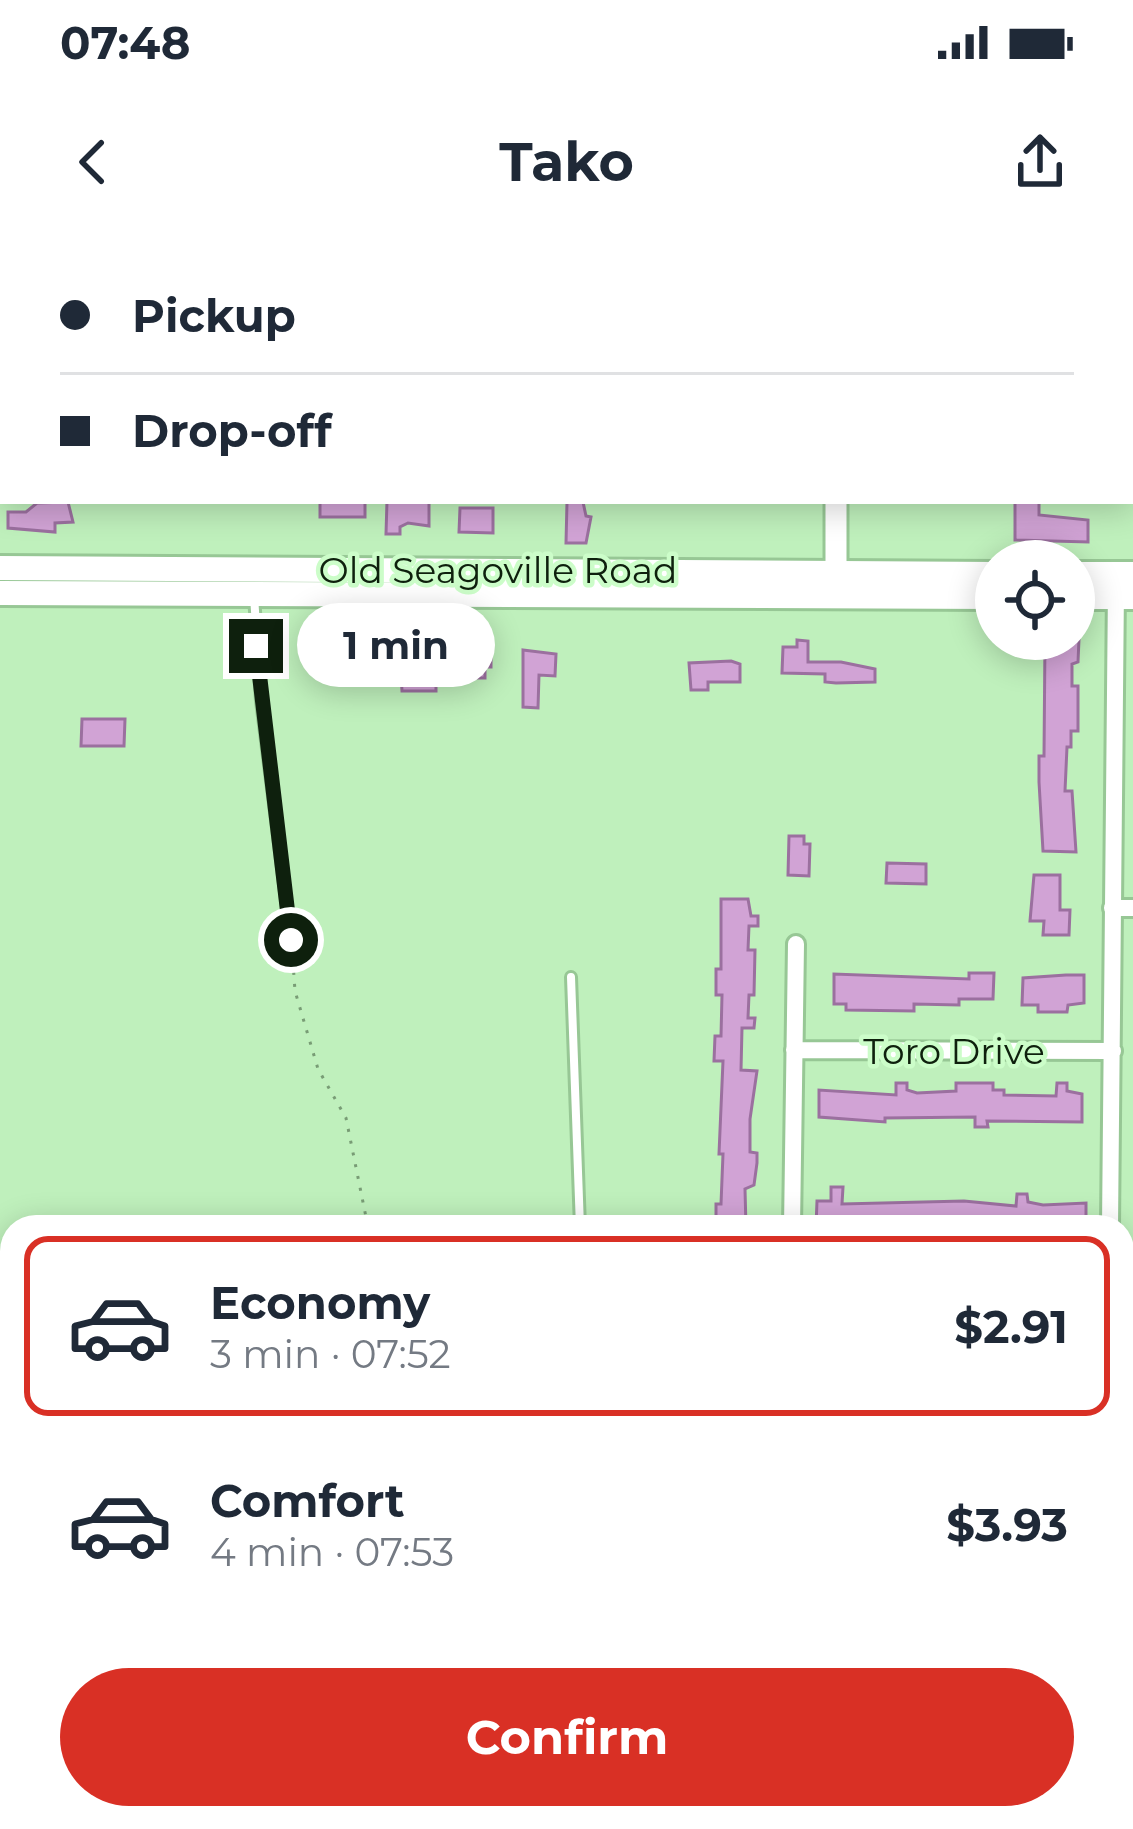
<!DOCTYPE html>
<html lang="en">
<head>
<meta charset="utf-8">
<style>
  body { margin:0; font-family:Montserrat,sans-serif; background:#f6f6f7; color:#1f2937; height:100vh; display:flex; flex-direction:column; font-size:45px; white-space:nowrap }
  * { box-sizing:border-box; margin:0 }
  p { font-size:39px; color:#747a83 }
  .icon { flex:none; width:66px; height:66px; fill:none; stroke:currentColor; stroke-width:2; stroke-linecap:round; stroke-linejoin:round }
  .map { position:relative; flex:1; overflow:hidden }
  .panel { position:absolute; left:0px; top:975px; width:1134px; height:615px; display:flex; flex-direction:column; background:#fff; border-radius:36px 36px 0 0; box-shadow:0 6px 30px #0003 }
  .panel>* { flex:none }
  .guide { position:absolute; left:0px; top:0px; width:1134px; height:264px; box-shadow:0 6px 30px #0003; display:grid; align-content:center; height:264px; padding:0 60px; background:#fff }
  .buttons { position:absolute; left:975px; top:300px; display:grid; gap:24px }
  .buttons a { display:grid; place-items:center; width:120px; height:120px; border-radius:50%; background:#fff; box-shadow:0 6px 30px #0003; font-size:60px }
  .end { position:absolute; width:54px; height:54px; margin:-27px; border:15px solid #0e200d; background:#fff; box-shadow:0 0 0 6px #fff }
  .from { border-radius:50% }
  .bubble { position:absolute; height:84px; border-radius:42px; background:#fff; box-shadow:0 6px 30px #0003; font-size:39px; font-weight:700; line-height:84px; text-align:center }
  .guide b { display:flex; align-items:center; gap:42px; height:114px; font-size:45px }
  .guide b+b { border-top:3px solid #e0e1e3 }
  .guide i { width:30px; height:30px; background:#1f2937 }
  ul { padding:21px 0 0; list-style:none }
  li { display:flex; align-items:center; gap:36px; height:180px; margin:0 24px 18px; padding:0 36px; border:6px solid transparent; border-radius:24px }
  li div { flex:1 }
  li b { display:block; font-size:45px }
  li em { font-style:normal; font-weight:700 }
  li.selected { border-color:#d93025 }
  li>.icon { width:108px; height:108px; stroke-width:1.5 }
  .button { display:flex; gap:24px; margin-top:auto; padding:24px 60px }
  .button a { flex:1; height:138px; border-radius:72px; background:#d93025; color:#fff; font-size:48px; font-weight:700; line-height:138px; text-align:center }
  .status { display:flex; justify-content:space-between; align-items:center; height:84px; padding:0 60px; background:#fff; direction:ltr }
  .status svg { height:33px; fill:currentColor }
  header { display:flex; justify-content:space-between; align-items:center; height:156px; padding:0 60px; background:#fff; font-size:54px; font-weight:700 }
  .map>svg:first-child { display:block }
  .building { fill:#d1a3d5; stroke:#9b709f; stroke-width:3 }
  .lines { fill:none; stroke-linecap:round; stroke-linejoin:round }
  .service-casing { stroke:#97c795; stroke-width:14 }
  .minor-casing { stroke:#97c795; stroke-width:22 }
  .tertiary-casing { stroke:#97c795; stroke-width:27 }
  .secondary-casing { stroke:#97c795; stroke-width:30 }
  .path { stroke:#789c75; stroke-width:3; stroke-dasharray:3 9; stroke-linecap:butt }
  .service { stroke:#fff; stroke-width:8 }
  .minor { stroke:#fff; stroke-width:16 }
  .tertiary { stroke:#fff; stroke-width:21 }
  .secondary { stroke:#fff; stroke-width:24 }
  .route { stroke:#0e200d; stroke-width:15 }
  .labels { text-anchor:middle; dominant-baseline:central; stroke-width:9; stroke-linejoin:round; paint-order:stroke }
  .street-label { font-size:36px; fill:#0e200d; stroke:#ccfdc9 }
</style>
</head>
<body>
<div class="status"><b>07:48</b><svg viewBox="0 0 49 12"><path d="M0 12V9h3v3zM5 12V6h3v6zM10 12V3h3v9zM15 12V0h3v12zM26 1h20v11H26zM47 4h2v5h-2z"/></svg></div>
<header><svg class="icon" aria-label="back" viewBox="0 0 24 24"><path d="M15 5l-7 7 7 7"/></svg>Tako<svg class="icon" aria-label="share" viewBox="0 0 24 24"><path d="M12 15V3M7 8l5-5 5 5M5 13v7h14v-7"/></svg></header>
<div class="map">
<svg width="1133" height="1589" viewBox="0 0 1133 1589">
  <rect width="100%" height="100%" fill="#bff0bc"/>
  <path class="building" d="M 320,261 L 365,261 L 365,277 L 320,277 Z
    M 387,261 L 429,261 L 429,286 L 408,283 L 400,287 L 400,294 L 386,294 Z
    M 68,262 L 73,282 L 55,283 L 55,292 L 8,288 L 8,272 L 26,272 L 37,263 Z
    M 567,262 L 583,262 L 586,276 L 591,277 L 586,303 L 566,303 Z
    M 1015,262 L 1039,262 L 1039,275 L 1088,280 L 1088,302 L 1015,300 Z
    M 460,268 L 493,268 L 493,293 L 459,292 Z
    M 351,389 L 380,393 L 380,416 L 354,415 Z
    M 1045,399 L 1079,399 L 1078,422 L 1072,424 L 1072,446 L 1078,446 L 1078,491 L 1071,491 L 1071,507 L 1067,507 L 1065,551 L 1072,551 L 1076,612 L 1043,611 L 1039,542 L 1039,516 L 1044,516 Z
    M 797,400 L 808,401 L 808,422 L 841,422 L 875,429 L 875,442 L 836,443 L 825,442 L 825,434 L 782,433 L 783,407 L 797,407 Z
    M 474,409 L 491,410 L 491,427 L 485,427 L 485,438 L 466,438 L 466,428 L 458,428 L 458,413 L 474,414 Z
    M 523,410 L 556,414 L 555,436 L 539,435 L 538,468 L 523,467 Z
    M 407,414 L 436,415 L 436,451 L 402,451 L 400,416 Z
    M 731,421 L 740,424 L 740,442 L 708,442 L 708,450 L 691,450 L 689,423 Z
    M 82,479 L 125,479 L 124,506 L 81,506 Z
    M 789,596 L 804,596 L 804,604 L 810,604 L 809,636 L 788,635 Z
    M 887,623 L 926,624 L 926,644 L 886,643 Z
    M 1034,635 L 1060,635 L 1060,670 L 1070,670 L 1069,695 L 1043,695 L 1044,681 L 1030,681 Z
    M 721,659 L 748,659 L 751,676 L 758,676 L 758,686 L 749,686 L 748,710 L 755,710 L 754,755 L 749,755 L 748,778 L 755,778 L 754,788 L 742,788 L 741,830 L 757,831 L 750,879 L 750,912 L 757,913 L 757,923 L 754,945 L 745,949 L 746,987 L 720,987 L 716,981 L 716,964 L 721,964 L 723,914 L 719,914 L 723,821 L 714,821 L 715,796 L 721,796 L 722,755 L 716,755 L 716,729 L 721,729 Z
    M 969,733 L 994,733 L 993,759 L 959,759 L 959,765 L 914,764 L 914,771 L 846,770 L 846,764 L 834,764 L 834,734 L 969,739 Z
    M 1066,735 L 1084,735 L 1084,763 L 1068,765 L 1067,772 L 1038,772 L 1038,765 L 1022,765 L 1023,738 Z
    M 896,843 L 907,843 L 907,850 L 917,853 L 956,851 L 956,843 L 993,843 L 993,850 L 1004,850 L 1004,855 L 1056,856 L 1057,843 L 1067,843 L 1067,851 L 1082,854 L 1082,882 L 987,881 L 988,887 L 975,887 L 975,877 L 885,878 L 885,882 L 819,877 L 819,850 L 896,855 Z
    M 831,947 L 843,947 L 842,964 L 964,961 L 1016,966 L 1017,954 L 1027,954 L 1028,962 L 1043,965 L 1086,963 L 1086,987 L 816,987 L 817,961 L 831,961 Z"/>
  <g class="lines">
    <g class="service-casing">
      <path id="service" d="M 254,356 L 261,461 L 291,700
        M 571,737 L 580,987
        M 451,1578 L 451,1589
        M 569,1589 L 569,1578"/>
    </g>
    <g class="minor-casing">
      <path id="minor" d="M 1112,668 L 1133,668
        M 794,810 L 1113,811
        M 792,987 L 796,704
        M 1110,987 L 1116,346
        M 1122,1142 L 1133,1144
        M 0,1571 L 12,1571
        M 1122,1577 L 1133,1577"/>
    </g>
    <g class="tertiary-casing">
      <path id="tertiary" d="M 834,0 L 834,3
        M 836,261 L 836,350"/>
    </g>
    <g class="secondary-casing">
      <path id="secondary" d="M 0,328 L 996,334
        M 1074,334 L 1133,334
        M 0,353 L 996,357
        M 1074,357 L 1133,357"/>
    </g>
    <path class="path" d="M 292,708 L 295,751 L 318,829 L 346,878 L 368,987"/>
    <use href="#service" class="service"/>
    <use href="#minor" class="minor"/>
    <use href="#tertiary" class="tertiary"/>
    <use href="#secondary" class="secondary"/>
  </g>
  <g class="lines">
    <path class="route" d="M 256,406 L 291,700"/>
  </g>
  <g class="labels">
    <g class="street-label">
      <text x="498" y="330">Old Seagoville Road</text>
      <text x="954" y="811">Toro Drive</text>
    </g>
  </g>
</svg>
<div class="buttons">
<a><svg class="icon" aria-label="locate" viewBox="0 0 24 24"><circle cx="12" cy="12" r="6"/><path d="M12 2v4M12 18v4M2 12h4M18 12h4"/></svg></a>
</div>
<i class="end from" style="left:291px;top:700px"></i>
<i class="end" style="left:256px;top:406px"></i>
<div class="bubble" style="left:297px;top:363px;width:198px">1 min</div>
<div class="guide">
<b><i class="from"></i>Pickup</b>
<b><i></i>Drop-off</b>
</div>
<section class="panel">
<ul>
<li class="selected"><svg class="icon" aria-label="car" viewBox="0 0 24 24"><path d="M5 17H2v-5l4-1 3-4h7l3 4 3 1v5h-3M9 17h6M6 11h13"/><circle cx="7" cy="17" r="2"/><circle cx="17" cy="17" r="2"/></svg><div><b>Economy</b><p>3 min · 07:52</p></div><em>$2.91</em></li>
<li><svg class="icon" aria-label="car" viewBox="0 0 24 24"><path d="M5 17H2v-5l4-1 3-4h7l3 4 3 1v5h-3M9 17h6M6 11h13"/><circle cx="7" cy="17" r="2"/><circle cx="17" cy="17" r="2"/></svg><div><b>Comfort</b><p>4 min · 07:53</p></div><em>$3.93</em></li>
</ul>
<div class="button"><a>Confirm</a></div>
</section>
</div>
</body>
</html>
